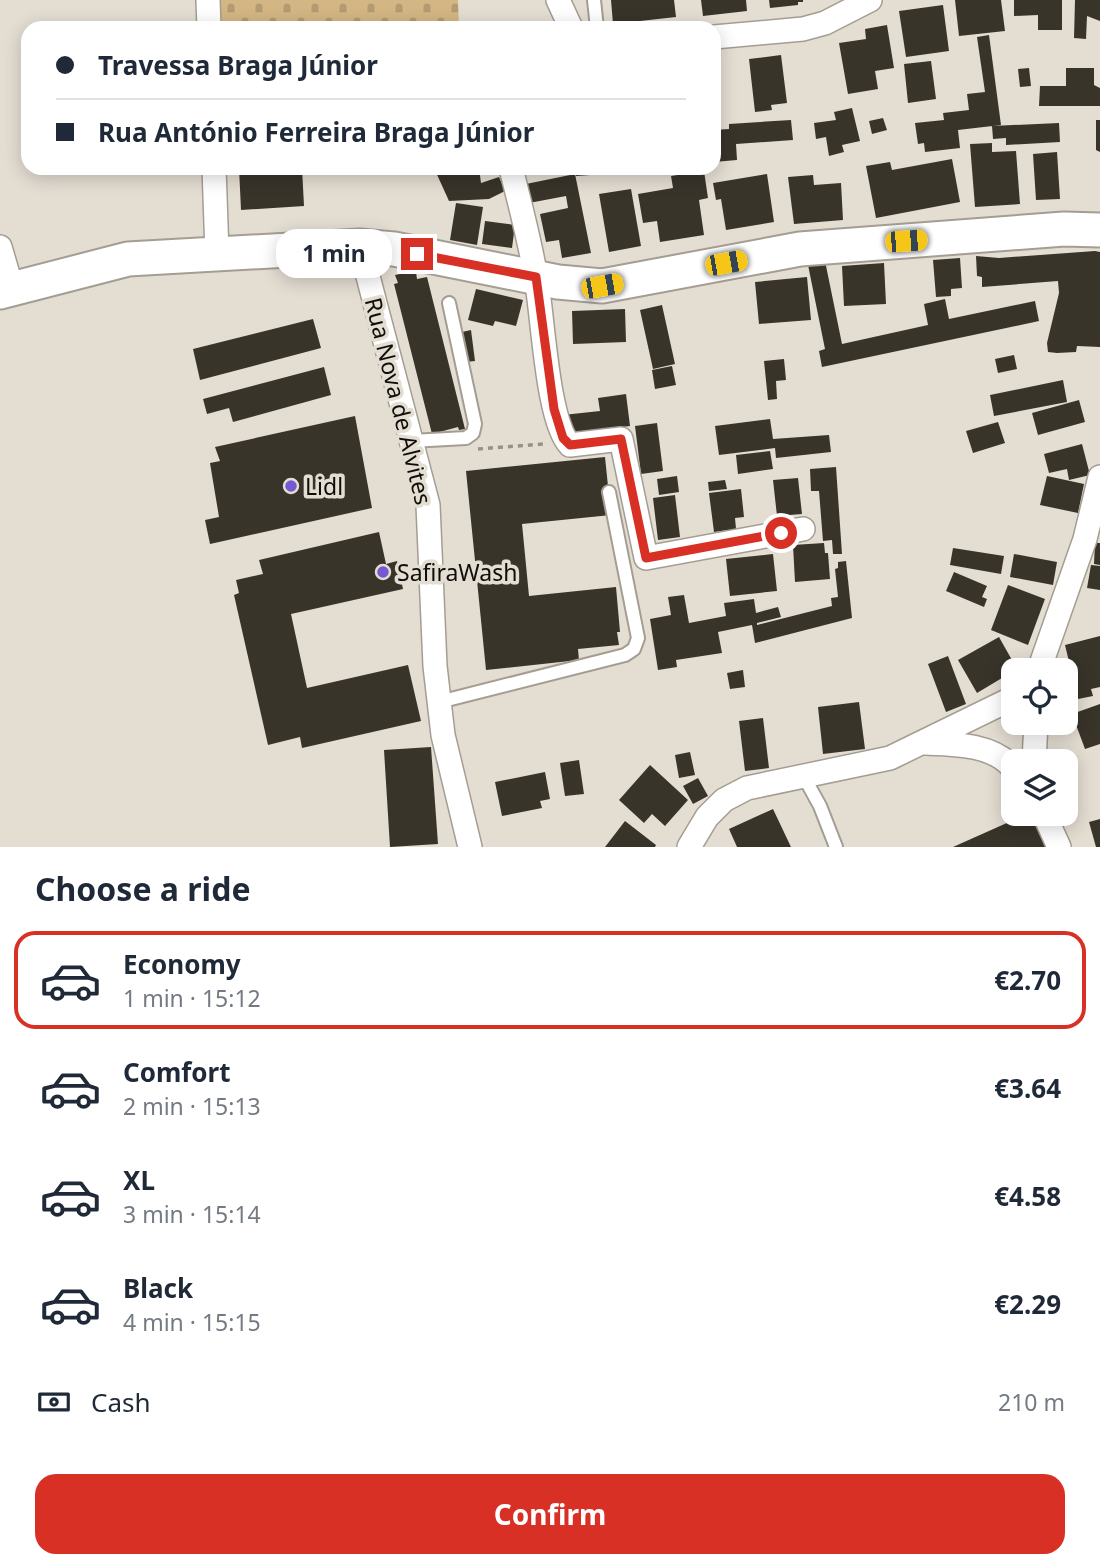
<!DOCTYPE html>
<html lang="en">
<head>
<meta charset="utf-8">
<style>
  body { margin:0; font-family:"Noto Sans",sans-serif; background:#f6f6f7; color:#1f2937; height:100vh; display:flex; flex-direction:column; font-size:26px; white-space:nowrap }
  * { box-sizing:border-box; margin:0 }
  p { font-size:23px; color:#747a83 }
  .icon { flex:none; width:38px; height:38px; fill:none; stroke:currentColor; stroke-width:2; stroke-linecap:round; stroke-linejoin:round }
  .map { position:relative; height:847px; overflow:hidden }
  .panel { display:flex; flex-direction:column; background:#fff; flex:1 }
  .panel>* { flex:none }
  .hud { position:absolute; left:21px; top:21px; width:700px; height:154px; border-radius:21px; box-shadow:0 4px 18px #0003; display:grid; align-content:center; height:154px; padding:0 35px; background:#fff }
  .fabs { position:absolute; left:1001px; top:658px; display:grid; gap:14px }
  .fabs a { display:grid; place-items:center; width:77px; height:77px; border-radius:14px; background:#fff; box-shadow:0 4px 18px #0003; font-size:35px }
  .end { position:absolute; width:32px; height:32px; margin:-16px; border:9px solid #d93025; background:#fff; box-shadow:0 0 0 4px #fff }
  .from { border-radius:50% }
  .bubble { position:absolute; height:49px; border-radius:21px; background:#fff; box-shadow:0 4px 18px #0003; font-size:23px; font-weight:700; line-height:49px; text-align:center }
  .car { position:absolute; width:21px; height:42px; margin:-21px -10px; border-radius:9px; box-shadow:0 0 5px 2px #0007; background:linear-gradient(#f5c518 24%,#345 0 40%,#f5c518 0 76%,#345 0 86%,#f5c518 0) }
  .hud b { display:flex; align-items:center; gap:24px; height:66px; font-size:26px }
  .hud b+b { border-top:2px solid #e0e1e3 }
  .hud i { width:18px; height:18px; background:#1f2937 }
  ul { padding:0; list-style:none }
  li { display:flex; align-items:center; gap:21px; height:98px; margin:0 14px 10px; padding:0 21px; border:4px solid transparent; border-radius:21px }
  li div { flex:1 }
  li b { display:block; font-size:26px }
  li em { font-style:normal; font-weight:700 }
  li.on { border-color:#d93025 }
  li>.icon { width:63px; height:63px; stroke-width:1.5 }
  h2 { padding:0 35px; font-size:32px; line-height:84px }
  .pay { display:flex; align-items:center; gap:18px; height:77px; padding:0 35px; font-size:26px }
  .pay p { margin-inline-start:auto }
  .action { display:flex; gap:14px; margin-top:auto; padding:14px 35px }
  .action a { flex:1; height:80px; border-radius:21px; background:#d93025; color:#fff; font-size:28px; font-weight:700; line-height:80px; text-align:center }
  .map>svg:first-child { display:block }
  .cemetery { fill:url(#cemetery-stones) }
  .building { fill:#39342a }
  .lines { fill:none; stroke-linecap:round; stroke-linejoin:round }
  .lane-casing { stroke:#a49d92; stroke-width:16 }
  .street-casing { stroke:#a49d92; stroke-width:26 }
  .secondary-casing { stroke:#a49d92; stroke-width:37 }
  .path { stroke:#969189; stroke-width:3.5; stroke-dasharray:5 5; stroke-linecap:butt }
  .lane { stroke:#fff; stroke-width:12 }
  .street { stroke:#fff; stroke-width:23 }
  .secondary { stroke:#fff; stroke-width:33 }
  .route { stroke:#d93025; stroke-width:9 }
  .poi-dot { fill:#7558d2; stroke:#e4ddd2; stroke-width:2.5 }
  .labels { text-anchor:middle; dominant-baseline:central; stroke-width:7; stroke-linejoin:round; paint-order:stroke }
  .street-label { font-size:23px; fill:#100e0a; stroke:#e4ddd2 }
  .poi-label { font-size:23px; fill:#100e0a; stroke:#e4ddd2; text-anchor:start }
</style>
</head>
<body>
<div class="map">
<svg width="1100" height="847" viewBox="0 0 1100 847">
  <defs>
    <pattern id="cemetery-stones" width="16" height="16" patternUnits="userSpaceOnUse" patternTransform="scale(1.75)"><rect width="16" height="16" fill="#d3b684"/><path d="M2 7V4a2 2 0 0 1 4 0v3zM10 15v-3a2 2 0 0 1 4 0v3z" fill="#b49b71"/></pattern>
  </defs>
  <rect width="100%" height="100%" fill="#e4ddd2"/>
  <path class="cemetery" d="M 221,0 L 458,0 L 459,28 L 221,28 Z"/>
  <path class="building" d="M 611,0 L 674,0 L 676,17 L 613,24 Z
    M 701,0 L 746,0 L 747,11 L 703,16 Z
    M 769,0 L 803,0 L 803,2 L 798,2 L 798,5 L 770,8 Z
    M 955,0 L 1001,0 L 1005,31 L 959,36 Z
    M 1014,0 L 1062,0 L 1062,30 L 1038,30 L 1038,15 L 1014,16 Z
    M 1075,0 L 1100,0 L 1100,21 L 1087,16 L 1086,39 L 1074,38 Z
    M 943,5 L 949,51 L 906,57 L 899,11 Z
    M 887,25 L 894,68 L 875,71 L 878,89 L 848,94 L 839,43 L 866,39 L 865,29 Z
    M 989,35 L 1001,125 L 958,130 L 960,148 L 925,152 L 924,143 L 918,144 L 915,123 L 944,120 L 943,113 L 969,110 L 967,94 L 985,92 L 977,37 Z
    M 781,55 L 787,103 L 771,105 L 772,110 L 755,112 L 749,59 Z
    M 931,61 L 936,99 L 908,103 L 904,64 Z
    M 1029,68 L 1031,86 L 1020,87 L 1018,69 Z
    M 1066,68 L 1094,68 L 1094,85 L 1100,88 L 1100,106 L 1039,106 L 1040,86 L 1066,86 Z
    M 852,108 L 860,141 L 842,145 L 844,152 L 829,156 L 826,137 L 816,139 L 814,123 L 836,120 L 834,112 Z
    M 883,118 L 887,130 L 872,134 L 869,121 Z
    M 791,120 L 793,140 L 736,144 L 737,160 L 714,162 L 714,130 L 729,129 L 729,124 Z
    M 1096,120 L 1100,120 L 1100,152 L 1096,150 Z
    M 1059,123 L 1060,142 L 1006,145 L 1006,138 L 993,139 L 992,126 Z
    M 992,143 L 992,152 L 1016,151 L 1020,204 L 975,207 L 970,144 Z
    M 1057,152 L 1060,199 L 1036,200 L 1033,154 Z
    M 952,159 L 960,202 L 876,218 L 866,166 L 890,162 L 892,170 Z
    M 239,168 L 302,168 L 304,206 L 241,210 Z
    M 434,168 L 479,168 L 481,183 L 499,177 L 505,191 L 489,199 L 449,201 Z
    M 575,168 L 632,168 L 632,172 L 576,176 Z
    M 704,171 L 708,198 L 699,200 L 704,235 L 660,242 L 657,221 L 643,223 L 638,194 L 673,188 L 671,176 Z
    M 575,174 L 591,253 L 562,258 L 559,240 L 546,242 L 540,214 L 568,208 L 566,196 L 529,203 L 526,184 Z
    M 767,174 L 774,222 L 726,230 L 721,199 L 716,200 L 713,183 Z
    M 813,175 L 814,185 L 841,183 L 843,220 L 794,224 L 788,177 Z
    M 631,189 L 641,246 L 609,252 L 599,194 Z
    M 456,203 L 483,207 L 477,245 L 450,240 Z
    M 485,221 L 515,225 L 512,248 L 482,244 Z
    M 1095,251 L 1100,252 L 1100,347 L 1077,346 L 1076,352 L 1057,353 L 1048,352 L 1047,343 L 1059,293 L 1058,281 L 982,287 L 982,277 L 977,276 L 976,256 L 999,258 Z
    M 824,256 L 842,344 L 928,325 L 924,304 L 945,299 L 949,319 L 1035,301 L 1039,321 L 822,367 L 819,351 L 825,349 L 807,260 Z
    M 960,258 L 962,288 L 951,289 L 951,296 L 936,297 L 933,260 Z
    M 884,263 L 886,304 L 844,306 L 842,266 Z
    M 409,272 L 410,274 L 416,272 L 417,279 L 427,277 L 465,429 L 459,430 L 458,427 L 432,434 L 394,284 L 398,283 L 395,275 Z
    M 807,277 L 811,320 L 759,324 L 755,282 Z
    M 476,289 L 523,300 L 516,326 L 495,321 L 493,326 L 468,320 Z
    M 662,305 L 675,364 L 653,369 L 640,310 Z
    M 625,309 L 626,342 L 573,344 L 572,311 Z
    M 313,319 L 321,348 L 200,380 L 193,349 Z
    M 471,330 L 475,361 L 466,362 L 462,332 Z
    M 1014,355 L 1017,369 L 998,373 L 995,359 Z
    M 784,359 L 786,380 L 776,381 L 777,399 L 768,400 L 764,361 Z
    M 672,366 L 676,385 L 655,389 L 652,370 Z
    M 324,367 L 331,395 L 233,422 L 229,408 L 207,414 L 203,399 Z
    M 1063,380 L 1067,402 L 994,416 L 990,395 Z
    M 626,394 L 630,426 L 566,434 L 563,415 L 600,411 L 598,398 Z
    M 1079,400 L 1085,422 L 1038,435 L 1032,413 Z
    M 355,416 L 372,508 L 210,544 L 205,520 L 219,517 L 210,463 L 220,461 L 215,447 Z
    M 770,419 L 773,439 L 829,435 L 831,452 L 776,458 L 775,448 L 719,455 L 715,426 Z
    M 998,422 L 1005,443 L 973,453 L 966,431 Z
    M 657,423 L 663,471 L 641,474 L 635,426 Z
    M 1082,444 L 1090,475 L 1069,480 L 1067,469 L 1049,473 L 1044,454 Z
    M 770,451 L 773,469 L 738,474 L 736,455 Z
    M 605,457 L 611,515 L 522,524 L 529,596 L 616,587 L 620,632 L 617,632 L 619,645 L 578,649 L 579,660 L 486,670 L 466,471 Z
    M 836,467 L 842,554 L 833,554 L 832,540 L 823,541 L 819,491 L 811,491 L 810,469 Z
    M 677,476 L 679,492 L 659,495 L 657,479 Z
    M 1047,476 L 1084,484 L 1078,513 L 1040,505 Z
    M 798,478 L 802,514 L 777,516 L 773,480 Z
    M 725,480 L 727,489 L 709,491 L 708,482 Z
    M 741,489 L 744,517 L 735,518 L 736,529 L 714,532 L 709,493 Z
    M 675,495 L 680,537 L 658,540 L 653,498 Z
    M 379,532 L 386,564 L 397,561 L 403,589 L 291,614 L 307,688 L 408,665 L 421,721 L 302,748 L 300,737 L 268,745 L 234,595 L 239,593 L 236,580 L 263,574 L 259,560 Z
    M 824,543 L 825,553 L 828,553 L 830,579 L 795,582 L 793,545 Z
    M 1095,543 L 1100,543 L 1100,565 L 1094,564 Z
    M 953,548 L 1004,556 L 1001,574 L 950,565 Z
    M 773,554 L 777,591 L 730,596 L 726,559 Z
    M 1014,554 L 1057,562 L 1053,585 L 1010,577 Z
    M 846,561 L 852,618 L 755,643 L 752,625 L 718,632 L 722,653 L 676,660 L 677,667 L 658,670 L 650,619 L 671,615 L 668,597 L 684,595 L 689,623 L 726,616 L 724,603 L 754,599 L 756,613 L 778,607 L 781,617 L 757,623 L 757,625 L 832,606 L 831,598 L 838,597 L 835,569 L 838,568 L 838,562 Z
    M 1091,565 L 1100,566 L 1100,590 L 1087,588 Z
    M 954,572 L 987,586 L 982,597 L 987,599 L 984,607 L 946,591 Z
    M 1008,585 L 1045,599 L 1028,645 L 991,630 Z
    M 1100,636 L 1100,687 L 1091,689 L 1093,696 L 1078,699 L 1065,645 Z
    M 999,637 L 1017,669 L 977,693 L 958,660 Z
    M 948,656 L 966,704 L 946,712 L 928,664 Z
    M 743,670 L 745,687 L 730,689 L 727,673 Z
    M 859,702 L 865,749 L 823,754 L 818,707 Z
    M 1100,704 L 1100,744 L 1085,749 L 1072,714 Z
    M 763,718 L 769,768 L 745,771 L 739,721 Z
    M 431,747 L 438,844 L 390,847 L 384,750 Z
    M 690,752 L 695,775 L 679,778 L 675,755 Z
    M 579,760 L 584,794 L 565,796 L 560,763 Z
    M 650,765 L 688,800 L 665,826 L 652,814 L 644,823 L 619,800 Z
    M 545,772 L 550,799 L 540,801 L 542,808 L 502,816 L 495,782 Z
    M 698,778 L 708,796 L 693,804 L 683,786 Z
    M 773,809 L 791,847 L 737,847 L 729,829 Z
    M 1027,814 L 1036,814 L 1051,847 L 953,847 Z
    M 1100,819 L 1100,847 L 1096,847 L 1089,822 Z
    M 625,821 L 656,845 L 655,847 L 605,847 Z"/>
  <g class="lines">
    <g class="lane-casing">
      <path id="lane" d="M 594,0 L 597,28
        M 411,441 L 466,438 L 473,433 L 475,424 L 449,303
        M 439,702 L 625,655 L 634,649 L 638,638 L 609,492
        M 804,777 L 820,806 L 836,847"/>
    </g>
    <g class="street-casing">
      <path id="street" d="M 208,0 L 209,28
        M 558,0 L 571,28
        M 714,37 L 803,29 L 825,23 L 870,0
        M 214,168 L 217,253
        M 511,168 C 520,205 530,241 536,278 C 543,315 547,422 570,445 L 621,439 L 646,558 L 803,529
        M 360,246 L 428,505 L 435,666 L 443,735 L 470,847
        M 0,247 L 12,288
        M 1039,670 L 1085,539 L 1100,477
        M 925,743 C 954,744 993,744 1013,768
        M 1034,761 L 1036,723
        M 1044,814 L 1059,847
        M 689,847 L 707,817 L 724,800 L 747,788 L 890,758 L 1013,698"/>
    </g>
    <g class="secondary-casing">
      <path id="secondary" d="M 0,292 L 128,259 L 360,246 L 394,249 L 558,282 L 602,286 L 800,249 L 1064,229 L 1100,230"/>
    </g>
    <path class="path" d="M 478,449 L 544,444"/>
    <use href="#lane" class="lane"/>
    <use href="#street" class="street"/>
    <use href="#secondary" class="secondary"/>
  </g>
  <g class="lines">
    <path class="route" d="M 417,254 L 536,277 L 554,409 L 563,438 L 570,445 L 621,439 L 646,558 L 781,533"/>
  </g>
  <g class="poi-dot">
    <circle cx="291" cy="486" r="7"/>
    <circle cx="383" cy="572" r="7"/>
  </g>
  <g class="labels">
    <g class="street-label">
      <text transform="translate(399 401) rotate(76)">Rua Nova de Alvites</text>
    </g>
    <g class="poi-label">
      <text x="305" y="486">Lidl</text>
      <text x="397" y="572">SafiraWash</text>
    </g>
  </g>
</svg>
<div class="fabs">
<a><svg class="icon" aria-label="locate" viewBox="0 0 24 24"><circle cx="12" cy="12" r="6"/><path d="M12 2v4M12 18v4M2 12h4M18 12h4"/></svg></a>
<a><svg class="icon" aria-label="layers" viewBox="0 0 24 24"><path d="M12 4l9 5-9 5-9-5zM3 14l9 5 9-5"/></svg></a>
</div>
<i class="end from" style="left:781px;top:533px"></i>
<i class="end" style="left:417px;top:254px"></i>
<div class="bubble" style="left:276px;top:229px;width:116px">1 min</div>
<i class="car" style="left:906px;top:241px;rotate:86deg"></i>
<i class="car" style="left:726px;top:263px;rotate:80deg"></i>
<i class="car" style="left:602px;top:286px;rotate:80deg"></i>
<div class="hud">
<b><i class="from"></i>Travessa Braga Júnior</b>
<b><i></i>Rua António Ferreira Braga Júnior</b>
</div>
</div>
<section class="panel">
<h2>Choose a ride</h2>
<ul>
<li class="on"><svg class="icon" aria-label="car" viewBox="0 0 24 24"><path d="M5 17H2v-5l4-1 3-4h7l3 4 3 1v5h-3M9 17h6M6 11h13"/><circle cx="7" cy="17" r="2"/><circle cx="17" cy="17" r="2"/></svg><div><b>Economy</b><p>1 min · 15:12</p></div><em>€2.70</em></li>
<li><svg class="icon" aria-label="car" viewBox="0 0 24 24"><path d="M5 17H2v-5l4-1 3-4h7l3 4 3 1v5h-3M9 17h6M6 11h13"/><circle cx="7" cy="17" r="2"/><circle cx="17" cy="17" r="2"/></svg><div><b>Comfort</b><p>2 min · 15:13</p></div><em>€3.64</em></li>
<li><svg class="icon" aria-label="car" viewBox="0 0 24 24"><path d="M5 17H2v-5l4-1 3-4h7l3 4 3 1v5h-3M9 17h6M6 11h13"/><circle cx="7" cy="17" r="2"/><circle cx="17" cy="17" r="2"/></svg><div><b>XL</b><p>3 min · 15:14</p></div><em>€4.58</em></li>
<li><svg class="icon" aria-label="car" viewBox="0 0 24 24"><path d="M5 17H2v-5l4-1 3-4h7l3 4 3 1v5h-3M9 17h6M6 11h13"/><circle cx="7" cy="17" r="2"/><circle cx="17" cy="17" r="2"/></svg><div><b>Black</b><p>4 min · 15:15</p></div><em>€2.29</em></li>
</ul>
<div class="pay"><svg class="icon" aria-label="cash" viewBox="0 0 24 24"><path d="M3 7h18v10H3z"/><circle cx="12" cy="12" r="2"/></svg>Cash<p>210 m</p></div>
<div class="action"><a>Confirm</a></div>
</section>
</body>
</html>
